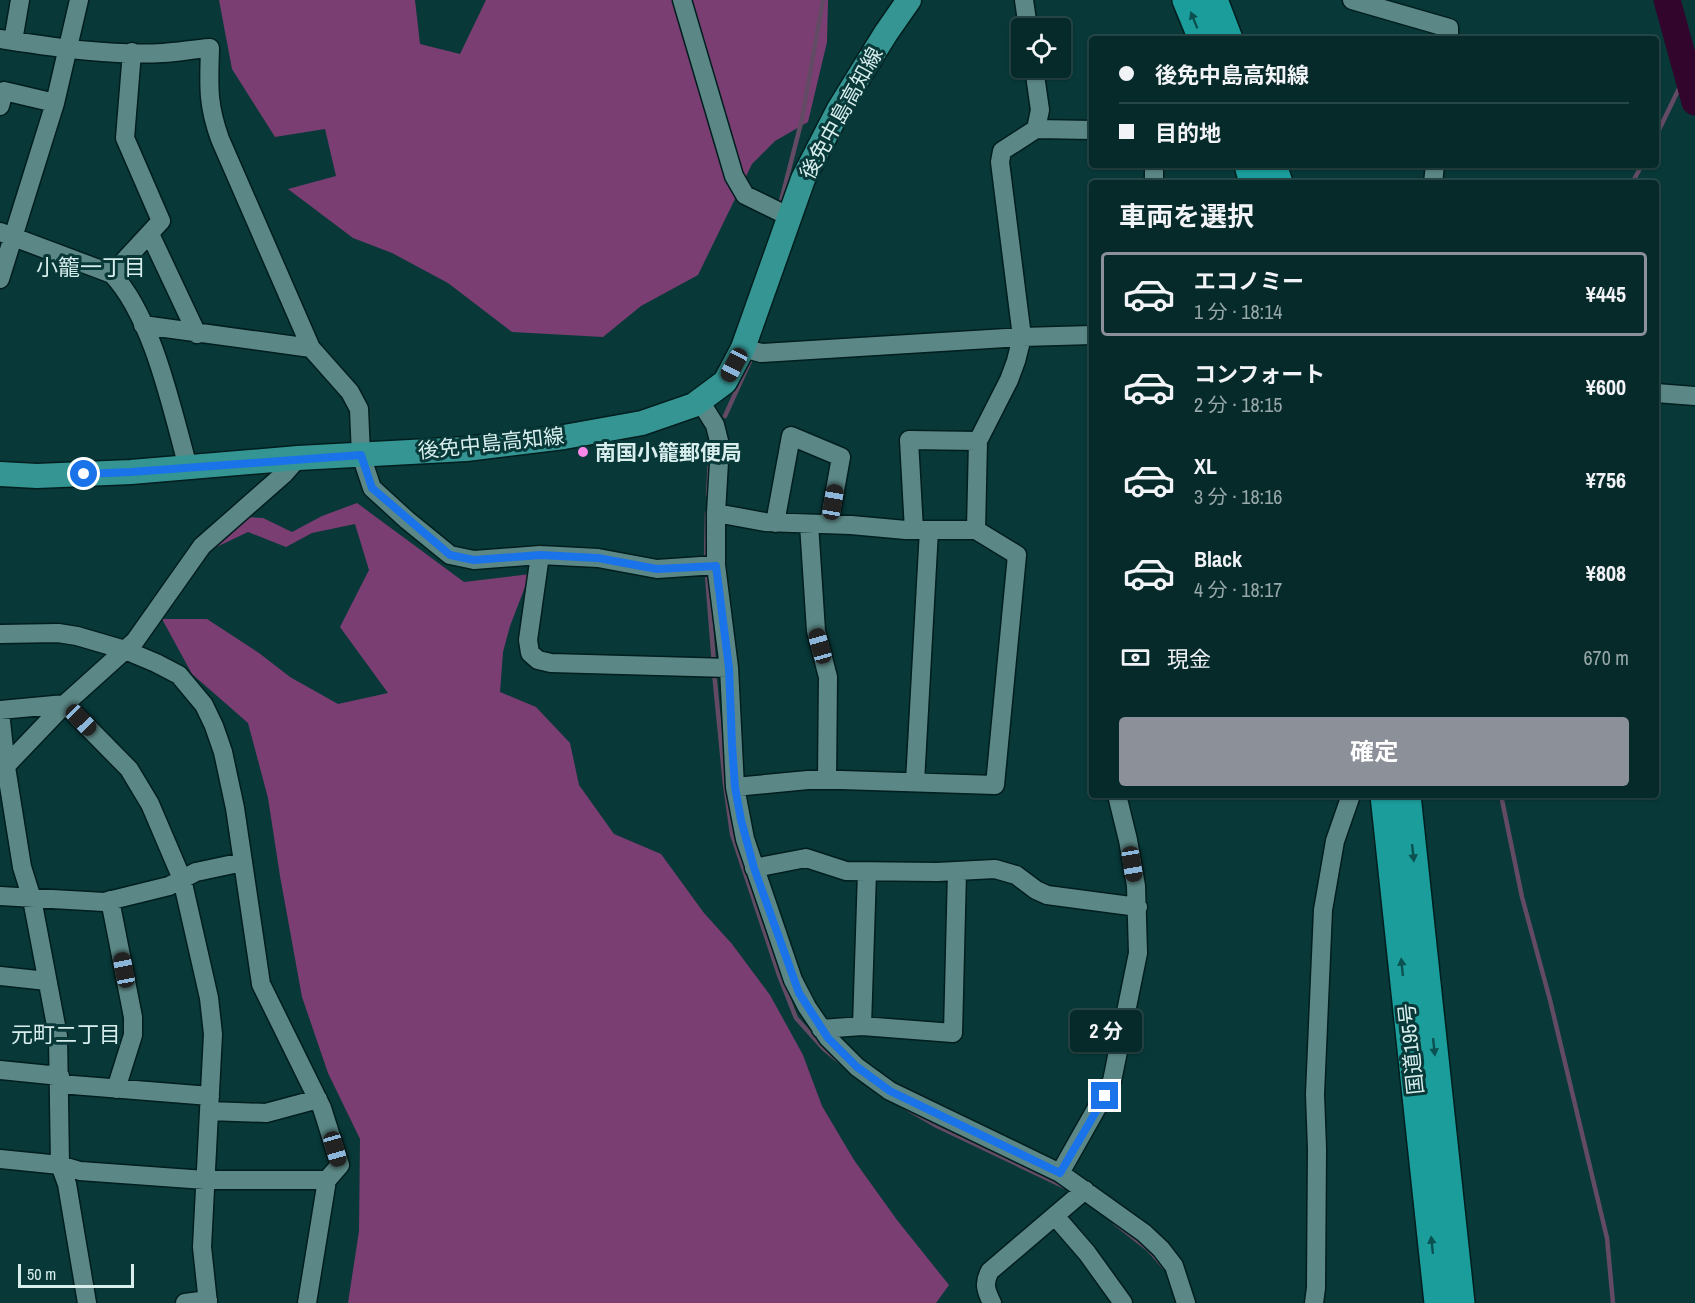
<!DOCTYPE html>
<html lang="ja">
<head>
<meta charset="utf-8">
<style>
  body { margin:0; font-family:"Archivo Narrow","Noto Sans JP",sans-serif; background:#0f3232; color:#f1f3f6; height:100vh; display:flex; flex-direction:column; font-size:22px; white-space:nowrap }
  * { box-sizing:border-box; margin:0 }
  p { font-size:20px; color:#98a7a8 }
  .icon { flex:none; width:33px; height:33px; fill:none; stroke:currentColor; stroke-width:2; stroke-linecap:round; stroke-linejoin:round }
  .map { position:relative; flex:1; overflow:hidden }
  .details { position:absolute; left:1089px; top:180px; width:570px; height:618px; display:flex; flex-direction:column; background:#062a2a; border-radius:6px; box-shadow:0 2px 4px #0004,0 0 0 2px #274647 }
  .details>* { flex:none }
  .top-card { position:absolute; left:1089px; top:36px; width:570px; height:132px; border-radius:6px; box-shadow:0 2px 4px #0004,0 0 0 2px #274647; display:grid; align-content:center; height:132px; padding:0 30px; background:#062a2a }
  .tools { position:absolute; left:1011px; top:18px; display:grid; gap:12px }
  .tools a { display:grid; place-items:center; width:60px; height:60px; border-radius:6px; background:#062a2a; box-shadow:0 2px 4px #0004,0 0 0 2px #274647; font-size:30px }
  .scale { position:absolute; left:18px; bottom:15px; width:116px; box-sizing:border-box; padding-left:6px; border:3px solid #d7eeed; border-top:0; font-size:16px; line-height:21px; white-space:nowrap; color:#d7eeed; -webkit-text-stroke:4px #083838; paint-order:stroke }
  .end { position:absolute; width:27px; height:27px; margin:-14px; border:8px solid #1a73e8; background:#fff; box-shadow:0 0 0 3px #fff }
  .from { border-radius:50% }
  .bubble { position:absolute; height:42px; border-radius:6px; background:#062a2a; box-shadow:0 2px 4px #0004,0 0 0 2px #274647; font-size:20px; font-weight:700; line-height:42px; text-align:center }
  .car { position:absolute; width:18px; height:36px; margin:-18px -9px; border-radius:8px; box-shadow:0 0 4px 2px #0007; background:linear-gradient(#222 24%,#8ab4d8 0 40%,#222 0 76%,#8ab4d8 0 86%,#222 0) }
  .top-card b { display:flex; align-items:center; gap:21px; height:57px; font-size:22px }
  .top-card b+b { border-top:2px solid #274647 }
  .top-card i { width:15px; height:15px; background:#f1f3f6 }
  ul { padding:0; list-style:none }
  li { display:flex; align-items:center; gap:18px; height:84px; margin:0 12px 9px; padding:0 18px; border:3px solid transparent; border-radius:6px }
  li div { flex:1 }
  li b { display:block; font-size:22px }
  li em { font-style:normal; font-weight:700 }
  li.selected { border-color:#8c9099 }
  li>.icon { width:54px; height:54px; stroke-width:1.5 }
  h2 { padding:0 30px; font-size:27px; line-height:72px }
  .pay { display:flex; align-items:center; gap:15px; height:66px; padding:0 30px; font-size:22px }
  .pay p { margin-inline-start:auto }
  .primary-button { display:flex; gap:12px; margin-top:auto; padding:12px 30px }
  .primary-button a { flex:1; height:69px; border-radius:6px; background:#8c9099; color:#fff; font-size:24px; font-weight:700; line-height:69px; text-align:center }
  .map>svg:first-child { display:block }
  .forest { fill:#7b3e73 }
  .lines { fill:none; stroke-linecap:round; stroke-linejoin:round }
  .stream { stroke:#634b66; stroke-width:4.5 }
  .river { stroke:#31052c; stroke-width:27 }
  .minor-casing { stroke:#001e1e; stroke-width:21 }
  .major-casing { stroke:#001e1e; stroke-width:27 }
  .highway-casing { stroke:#001e1e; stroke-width:30 }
  .minor { stroke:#5b8886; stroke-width:18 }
  .major { stroke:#349593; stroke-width:24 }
  .highway { stroke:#1a9d9b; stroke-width:27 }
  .oneway { fill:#0c5151 }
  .route { stroke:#1a73e8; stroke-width:8 }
  .poi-dot { fill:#f987e8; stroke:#083838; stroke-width:2 }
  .labels { text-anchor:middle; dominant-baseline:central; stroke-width:6; stroke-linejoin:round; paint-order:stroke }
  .street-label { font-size:21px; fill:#d7eeed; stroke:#083838 }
  .poi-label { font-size:21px; font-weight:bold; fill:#d7eeed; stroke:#083838; text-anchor:start }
  .neighbourhood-label { font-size:22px; fill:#d7eeed; stroke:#083838 }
</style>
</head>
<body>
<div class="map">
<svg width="1695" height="1303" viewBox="0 0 1695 1303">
  <rect width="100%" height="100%" fill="#083838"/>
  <path class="forest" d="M 219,0 L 415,0 L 420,44 L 460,54 L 486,0 L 828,0 L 827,42 L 808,122 L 775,141 L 752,164 L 698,275 L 641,306 L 603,337 L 512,332 L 448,283 L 392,253 L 353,238 L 288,189 L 336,176 L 325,129 L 275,137 L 232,69 Z
    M 357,503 L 464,582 L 530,574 L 510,626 L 503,652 L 500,692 L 536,707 L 570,743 L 579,785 L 614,834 L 661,854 L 704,913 L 732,944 L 770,995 L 803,1055 L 822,1106 L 854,1160 L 897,1220 L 949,1285 L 936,1303 L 348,1303 L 359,1231 L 360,1139 L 328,1073 L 302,997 L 280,876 L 268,798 L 248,723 L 192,674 L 162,619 L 207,619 L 259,653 L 290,677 L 338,704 L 388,693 L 340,627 L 369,570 L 355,524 L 312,533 L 286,547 L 248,532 L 204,553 L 246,517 L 263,518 L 292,532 L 322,516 Z"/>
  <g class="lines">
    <path class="stream" d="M 1656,136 L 1687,72
      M 1632,183 L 1642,165
      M 780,205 L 802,119 L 823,0
      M 725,416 L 750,361
      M 708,495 L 711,441
      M 706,558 L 707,513
      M 707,575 L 714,664
      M 714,672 L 725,784 L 732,834 L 779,975 L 796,1018 L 824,1049 L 840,1062
      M 1501,795 L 1522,897 L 1550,1000 L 1607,1238 L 1613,1303
      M 906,1108 L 937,1126 L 1065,1187
      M 1115,1223 L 1149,1250 L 1164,1267"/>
    <path class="river" d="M 1667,0 L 1695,102"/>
    <g class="minor-casing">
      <path id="minor" d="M 682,0 L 734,176 L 745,195 L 788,216
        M 1024,0 L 1028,28
        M 1352,0 L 1449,28 L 1449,39
        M 0,39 C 53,47 109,56 163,53 C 179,52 194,49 210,48 C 209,85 207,103 220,139 L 311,348 L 350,392 L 359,409 L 361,455 L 372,488 L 407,520 L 450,555 L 474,560 L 540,555 L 598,558 L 657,569 L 716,565
        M 13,41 L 20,0
        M 0,106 L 4,91 L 55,103
        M 1036,129 L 1092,130
        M 1154,183 L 1154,165
        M 1433,183 L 1435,165
        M 0,232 L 112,274 C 153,317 172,410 188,467
        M 150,234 L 197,334
        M 112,274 L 161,221 L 125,138 L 132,52
        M 0,279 L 55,103 L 79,0
        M 143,325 L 311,348
        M 743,348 L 761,353 L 1022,337 L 1092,335
        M 1656,393 L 1695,396
        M 700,401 L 715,425 L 720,445 L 716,513 L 716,565 L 729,668 L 735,787 L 745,839 L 793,980 L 807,1007 L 828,1038 L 857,1067 L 890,1091 L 1060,1173 L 1144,1233 L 1161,1249 L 1174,1266 L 1186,1303
        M 716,513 L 765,522 L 851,525 L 906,530 L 976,530 L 1017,555 L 995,785 L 841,780 L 808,780 L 735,787
        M 775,523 L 791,436 L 841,457 L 829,524
        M 809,524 L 816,631 L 828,677 L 827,780
        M 914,530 L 909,440 L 978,441
        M 976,530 L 978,441 L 1009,380 L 1016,361 L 1022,337 L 1000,162 L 1002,151 L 1036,129 L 1040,110 L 1034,68
        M 540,555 L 528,640 L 530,653 L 538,660 L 551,663 L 729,668
        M 0,634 L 58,633 L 77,636 L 125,650 L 156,663 L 179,675 L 204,705 L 214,726 L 223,752 L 235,808 L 261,984 L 322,1108 L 340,1165 L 327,1180 L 307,1303
        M 0,710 L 65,704 L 129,769 L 150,804 L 182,879 L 209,998 L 213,1034 L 202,1247 L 208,1303
        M 0,712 L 6,767 L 22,867 L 32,899 L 58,1036 L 60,1165 L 67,1184 L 87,1303
        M 1,771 L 65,704 L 135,641 L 202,546 L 284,474 L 298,458
        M 915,782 L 929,530
        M 754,868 L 806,858 L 846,871 L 937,872 L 995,869 L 1016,875 L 1036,890 L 1047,895 L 1138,907
        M 0,896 L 104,902 L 169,886 L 196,872 L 243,862
        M 110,900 L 133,1017 L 133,1035 L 116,1089
        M 0,976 L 47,981
        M 862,1026 L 867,872
        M 821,1029 L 862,1026 L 953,1033 L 957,871
        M 0,1070 L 60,1076
        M 60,1084 L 210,1096
        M 209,1111 L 266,1113 L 318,1099
        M 0,1159 L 60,1165 L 80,1171 L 205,1180 L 327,1180
        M 1060,1173 L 1112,1081 L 1138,953 L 1136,886 L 1128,840 L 1117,795
        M 1055,1216 L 1087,1253 L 1123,1303
        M 185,1303 L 208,1300
        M 992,1303 C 986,1291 983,1283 990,1271 L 1085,1190
        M 1314,1303 L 1316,1288 L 1317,1149 L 1315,1094 L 1323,910 L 1335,841 L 1351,795"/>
    </g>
    <g class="major-casing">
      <path id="major" d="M 0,474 L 37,476 L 131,472 L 298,458 L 466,449 L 564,437 L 642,423 L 694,405 L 725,382 L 743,348 L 803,179 L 839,109 L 886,33 L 909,0"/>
    </g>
    <g class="highway-casing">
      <path id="highway" d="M 1186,0 L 1202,39
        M 1214,0 L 1229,39
        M 1248,165 L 1253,183
        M 1273,165 L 1279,183
        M 1384,795 L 1438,1303
        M 1407,795 L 1461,1303"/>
    </g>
    <use href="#minor" class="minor"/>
    <use href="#major" class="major"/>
    <use href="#highway" class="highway"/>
  </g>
  <defs><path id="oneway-solid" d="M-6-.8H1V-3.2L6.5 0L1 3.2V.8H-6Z" transform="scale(1.5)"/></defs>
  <g class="oneway">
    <use href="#oneway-solid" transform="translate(1194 20) rotate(-112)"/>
    <use href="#oneway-solid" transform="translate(1413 853) rotate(84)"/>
    <use href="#oneway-solid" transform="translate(1402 967) rotate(-96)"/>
    <use href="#oneway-solid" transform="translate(1434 1047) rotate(84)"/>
    <use href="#oneway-solid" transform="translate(1432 1245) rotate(-96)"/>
  </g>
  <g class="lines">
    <path class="route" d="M 84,474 L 131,472 L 361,455 L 372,488 L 450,555 L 474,560 L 540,555 L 598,558 L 657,569 L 716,566 L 729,668 L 732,745 L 735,787 L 741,820 L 754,868 L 799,993 L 828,1038 L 857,1067 L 890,1091 L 1060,1173 L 1105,1096"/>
  </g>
  <circle class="poi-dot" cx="583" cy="452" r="6"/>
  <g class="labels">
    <g class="street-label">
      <text transform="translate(841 113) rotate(-61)">後免中島高知線</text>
      <text transform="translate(491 443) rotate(-6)">後免中島高知線</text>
      <text transform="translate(1411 1049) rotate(-96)">国道195号</text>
    </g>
    <g class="poi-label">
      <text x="595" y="452">南国小籠郵便局</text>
    </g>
    <g class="neighbourhood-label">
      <text x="91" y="267">小籠一丁目</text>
      <text x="66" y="1034">元町二丁目</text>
    </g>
  </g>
</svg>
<div class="tools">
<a><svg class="icon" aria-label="locate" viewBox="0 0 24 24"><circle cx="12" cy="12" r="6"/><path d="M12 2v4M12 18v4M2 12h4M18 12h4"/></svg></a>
</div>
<div class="scale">50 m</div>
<i class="end from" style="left:84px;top:474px"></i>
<i class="end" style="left:1105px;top:1096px"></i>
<div class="bubble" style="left:1070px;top:1010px;width:72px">2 分</div>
<i class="car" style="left:734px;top:365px;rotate:208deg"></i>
<i class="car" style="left:833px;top:502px;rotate:9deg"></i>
<i class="car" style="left:820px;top:646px;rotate:344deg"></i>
<i class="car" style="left:81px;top:720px;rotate:136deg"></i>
<i class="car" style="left:1132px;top:864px;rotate:171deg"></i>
<i class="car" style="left:124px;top:970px;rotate:349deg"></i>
<i class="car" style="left:335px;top:1149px;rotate:164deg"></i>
<div class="top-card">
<b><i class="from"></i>後免中島高知線</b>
<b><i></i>目的地</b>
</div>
<section class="details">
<h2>車両を選択</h2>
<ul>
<li class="selected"><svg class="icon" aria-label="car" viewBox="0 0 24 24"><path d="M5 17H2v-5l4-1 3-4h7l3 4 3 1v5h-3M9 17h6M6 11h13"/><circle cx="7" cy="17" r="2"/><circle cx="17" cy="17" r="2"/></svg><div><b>エコノミー</b><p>1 分 · 18:14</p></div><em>¥445</em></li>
<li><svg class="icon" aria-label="car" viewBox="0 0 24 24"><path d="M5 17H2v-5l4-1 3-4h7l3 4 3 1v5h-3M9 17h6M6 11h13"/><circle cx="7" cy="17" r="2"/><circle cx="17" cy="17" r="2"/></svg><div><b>コンフォート</b><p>2 分 · 18:15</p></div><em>¥600</em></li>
<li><svg class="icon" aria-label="car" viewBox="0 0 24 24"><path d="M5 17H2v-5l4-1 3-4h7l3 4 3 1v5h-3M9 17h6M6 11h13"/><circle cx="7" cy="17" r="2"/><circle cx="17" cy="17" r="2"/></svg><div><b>XL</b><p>3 分 · 18:16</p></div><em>¥756</em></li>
<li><svg class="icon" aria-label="car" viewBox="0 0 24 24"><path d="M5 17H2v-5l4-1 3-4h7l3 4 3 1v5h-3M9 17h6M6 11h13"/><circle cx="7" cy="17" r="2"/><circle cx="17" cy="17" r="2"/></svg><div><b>Black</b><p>4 分 · 18:17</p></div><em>¥808</em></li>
</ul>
<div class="pay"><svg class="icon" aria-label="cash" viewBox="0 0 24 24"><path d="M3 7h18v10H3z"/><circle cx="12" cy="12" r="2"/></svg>現金<p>670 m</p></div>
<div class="primary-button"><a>確定</a></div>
</section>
</div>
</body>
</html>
